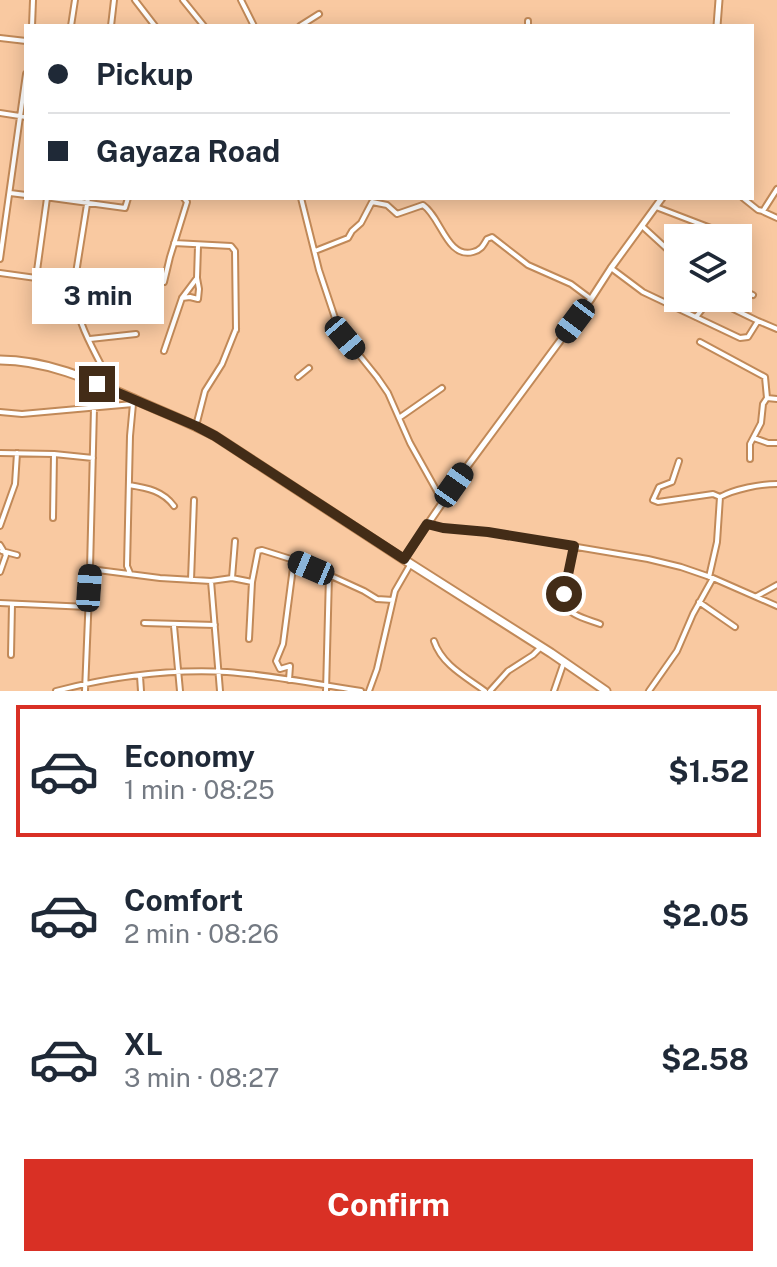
<!DOCTYPE html>
<html lang="en">
<head>
<meta charset="utf-8">
<style>
  body { margin:0; font-family:"Public Sans",sans-serif; background:#f2f2f3; color:#1f2937; height:100vh; display:flex; flex-direction:column; font-size:30px; white-space:nowrap }
  * { box-sizing:border-box; margin:0 }
  p { font-size:26px; color:#747a83 }
  .icon { flex:none; width:44px; height:44px; fill:none; stroke:currentColor; stroke-width:2; stroke-linecap:round; stroke-linejoin:round }
  .map { position:relative; height:691px; overflow:hidden }
  .panel { display:flex; flex-direction:column; background:#fff; flex:1 }
  .panel>* { flex:none }
  .guide { position:absolute; left:24px; top:24px; width:730px; height:176px; border-radius:0px; box-shadow:0 4px 20px #0003; display:grid; align-content:center; height:176px; padding:0 24px; background:#fff }
  .controls { position:absolute; left:664px; top:224px; display:grid; gap:16px }
  .controls a { display:grid; place-items:center; width:88px; height:88px; border-radius:0px; background:#fff; box-shadow:0 4px 20px #0003; font-size:40px }
  .end { position:absolute; width:36px; height:36px; margin:-18px; border:10px solid #432c17; background:#fff; box-shadow:0 0 0 4px #fff }
  .from { border-radius:50% }
  .bubble { position:absolute; height:56px; border-radius:0px; background:#fff; box-shadow:0 4px 20px #0003; font-size:26px; font-weight:700; line-height:56px; text-align:center }
  .car { position:absolute; width:24px; height:48px; margin:-24px -12px; border-radius:10px; box-shadow:0 0 6px 2px #0007; background:linear-gradient(#222 24%,#8ab4d8 0 40%,#222 0 76%,#8ab4d8 0 86%,#222 0) }
  .guide b { display:flex; align-items:center; gap:28px; height:76px; font-size:30px }
  .guide b+b { border-top:2px solid #e0e1e3 }
  .guide i { width:20px; height:20px; background:#1f2937 }
  ul { padding:14px 0 0; list-style:none }
  li { display:flex; align-items:center; gap:24px; height:132px; margin:0 16px 12px; padding:0 8px; border:4px solid transparent; border-radius:0px }
  li div { flex:1 }
  li b { display:block; font-size:30px }
  li em { font-style:normal; font-weight:700 }
  li.selected { border-color:#d93025 }
  li>.icon { width:72px; height:72px; stroke-width:1.5 }
  .cta { display:flex; gap:16px; margin-top:auto; padding:16px 24px }
  .cta a { flex:1; height:92px; border-radius:0px; background:#d93025; color:#fff; font-size:32px; font-weight:700; line-height:92px; text-align:center }
  .map>svg:first-child { display:block }
  .lines { fill:none; stroke-linecap:round; stroke-linejoin:round }
  .minor-casing { stroke:#c18958; stroke-width:8 }
  .tertiary-casing { stroke:#c18958; stroke-width:9 }
  .primary-casing { stroke:#c18958; stroke-width:11 }
  .minor { stroke:#fff; stroke-width:4 }
  .tertiary { stroke:#fff; stroke-width:5 }
  .primary { stroke:#fff; stroke-width:7 }
  .route { stroke:#432c17; stroke-width:10 }
</style>
</head>
<body>
<div class="map">
<svg width="777" height="691" viewBox="0 0 777 691">
  <rect width="100%" height="100%" fill="#f9c9a1"/>
  <g class="lines">
    <g class="minor-casing">
      <path id="minor" d="M 135,0 L 155,26
        M 183,0 L 204,26
        M 241,0 L 254,26
        M 528,21 L 528,26
        M 32,26 L 33,0
        M 71,26 L 75,0
        M 111,26 L 114,0
        M 300,26 L 319,14
        M 0,38 L 26,41
        M 0,113 L 26,117
        M 10,193 L 26,195
        M 52,198 L 125,208 L 128,198
        M 88,198 L 73,292 C 78,327 99,359 114,390
        M 301,198 L 319,270 L 339,330 L 377,377 L 388,393 L 410,443 L 443,502
        M 743,198 L 758,210 L 763,211 L 777,189
        M 656,207 L 737,238
        M 762,211 L 777,218
        M 642,226 L 678,259
        M 738,238 L 742,244 L 738,252
        M 174,243 L 231,246 L 235,251 L 236,330
        M 315,251 L 348,238 L 352,231 L 361,223 L 372,202 L 387,205 L 397,214 L 423,205 C 441,217 447,259 473,252 C 481,250 483,246 487,239 L 492,237 L 528,265 L 571,284 L 591,299
        M 0,259 L 26,74
        M 678,265 L 674,272 L 674,280 L 678,281
        M 611,268 L 643,292 L 740,338 L 748,337 L 758,321 L 777,329
        M 0,273 L 115,289
        M 36,278 L 47,198
        M 164,282 L 170,257 L 187,202 L 184,198
        M 738,288 L 753,295
        M 182,298 L 190,297 L 198,299 L 199,289 L 197,278
        M 717,298 L 727,306 L 758,321
        M 696,317 L 711,298
        M 90,339 L 136,334
        M 700,342 L 765,377 L 767,398
        M 164,351 L 182,298 L 197,278 L 198,246
        M 298,377 L 309,368
        M 0,412 L 22,414 L 133,404
        M 399,418 L 442,388
        M 196,426 L 205,391 L 222,364 L 236,329
        M 754,438 L 768,443 L 777,443
        M 0,453 L 54,454 L 93,458
        M 750,459 L 750,444 L 761,423 L 763,404 L 767,398 L 777,399
        M 679,461 L 672,482 L 659,487 L 653,500 L 658,502 L 713,494 L 720,497 L 717,542 L 709,577
        M 129,485 C 148,488 163,491 174,506
        M 720,497 C 735,489 760,484 777,484
        M 53,518 L 54,454
        M 427,524 L 443,528 L 488,532 L 648,559 L 681,567 L 713,578 L 777,606
        M 0,526 L 15,484 L 17,453
        M 0,545 L 6,555 L 0,572
        M 574,546 L 563,600 C 566,615 587,619 600,624
        M 2,551 L 17,555
        M 90,569 L 160,578 L 211,581 L 232,578 L 252,582 L 258,551 L 262,550 L 294,560 L 329,575 L 364,591 L 377,599 L 393,600
        M 130,573 L 127,566 L 130,436 L 133,404 L 136,402
        M 232,578 L 235,541
        M 191,580 L 194,500
        M 211,581 L 220,691
        M 757,596 L 777,585
        M 699,602 L 735,627
        M 0,603 L 88,607
        M 144,623 L 215,625
        M 174,626 L 180,691
        M 249,639 L 252,582
        M 434,641 C 442,665 466,677 485,691
        M 11,655 L 12,604
        M 140,676 L 141,691
        M 289,680 L 290,666 L 280,669 L 276,661 L 283,644 L 294,560
        M 56,691 C 110,677 170,669 227,672 C 271,675 316,684 361,691
        M 85,691 L 90,569 L 94,408 L 97,384
        M 326,691 L 329,575
        M 369,691 L 377,669 L 395,591 L 410,565
        M 490,691 L 508,671 L 533,655 L 541,647
        M 554,691 L 564,662
        M 649,691 L 677,651 L 693,614 L 713,578"/>
    </g>
    <g class="tertiary-casing">
      <path id="tertiary" d="M 717,26 L 719,0
        M 404,559 L 466,468 L 591,299 L 611,268 L 662,198"/>
    </g>
    <g class="primary-casing">
      <path id="primary" d="M 0,360 C 48,360 93,381 136,400 C 162,412 189,422 215,436 L 411,564 L 551,653 L 606,691"/>
    </g>
    <use href="#minor" class="minor"/>
    <use href="#tertiary" class="tertiary"/>
    <use href="#primary" class="primary"/>
  </g>
  <g class="lines">
    <path class="route" d="M 97,384 L 196,426 L 215,436 L 404,559 L 427,524 L 443,528 L 488,532 L 574,546 L 564,594"/>
  </g>
</svg>
<div class="controls">
<a><svg class="icon" aria-label="layers" viewBox="0 0 24 24"><path d="M12 4l9 5-9 5-9-5zM3 14l9 5 9-5"/></svg></a>
</div>
<i class="end from" style="left:564px;top:594px"></i>
<i class="end" style="left:97px;top:384px"></i>
<div class="bubble" style="left:32px;top:268px;width:132px">3 min</div>
<i class="car" style="left:575px;top:321px;rotate:217deg"></i>
<i class="car" style="left:345px;top:338px;rotate:140deg"></i>
<i class="car" style="left:454px;top:485px;rotate:35deg"></i>
<i class="car" style="left:311px;top:568px;rotate:293deg"></i>
<i class="car" style="left:89px;top:588px;rotate:4deg"></i>
<div class="guide">
<b><i class="from"></i>Pickup</b>
<b><i></i>Gayaza Road</b>
</div>
</div>
<section class="panel">
<ul>
<li class="selected"><svg class="icon" aria-label="car" viewBox="0 0 24 24"><path d="M5 17H2v-5l4-1 3-4h7l3 4 3 1v5h-3M9 17h6M6 11h13"/><circle cx="7" cy="17" r="2"/><circle cx="17" cy="17" r="2"/></svg><div><b>Economy</b><p>1 min · 08:25</p></div><em>$1.52</em></li>
<li><svg class="icon" aria-label="car" viewBox="0 0 24 24"><path d="M5 17H2v-5l4-1 3-4h7l3 4 3 1v5h-3M9 17h6M6 11h13"/><circle cx="7" cy="17" r="2"/><circle cx="17" cy="17" r="2"/></svg><div><b>Comfort</b><p>2 min · 08:26</p></div><em>$2.05</em></li>
<li><svg class="icon" aria-label="car" viewBox="0 0 24 24"><path d="M5 17H2v-5l4-1 3-4h7l3 4 3 1v5h-3M9 17h6M6 11h13"/><circle cx="7" cy="17" r="2"/><circle cx="17" cy="17" r="2"/></svg><div><b>XL</b><p>3 min · 08:27</p></div><em>$2.58</em></li>
</ul>
<div class="cta"><a>Confirm</a></div>
</section>
</body>
</html>
